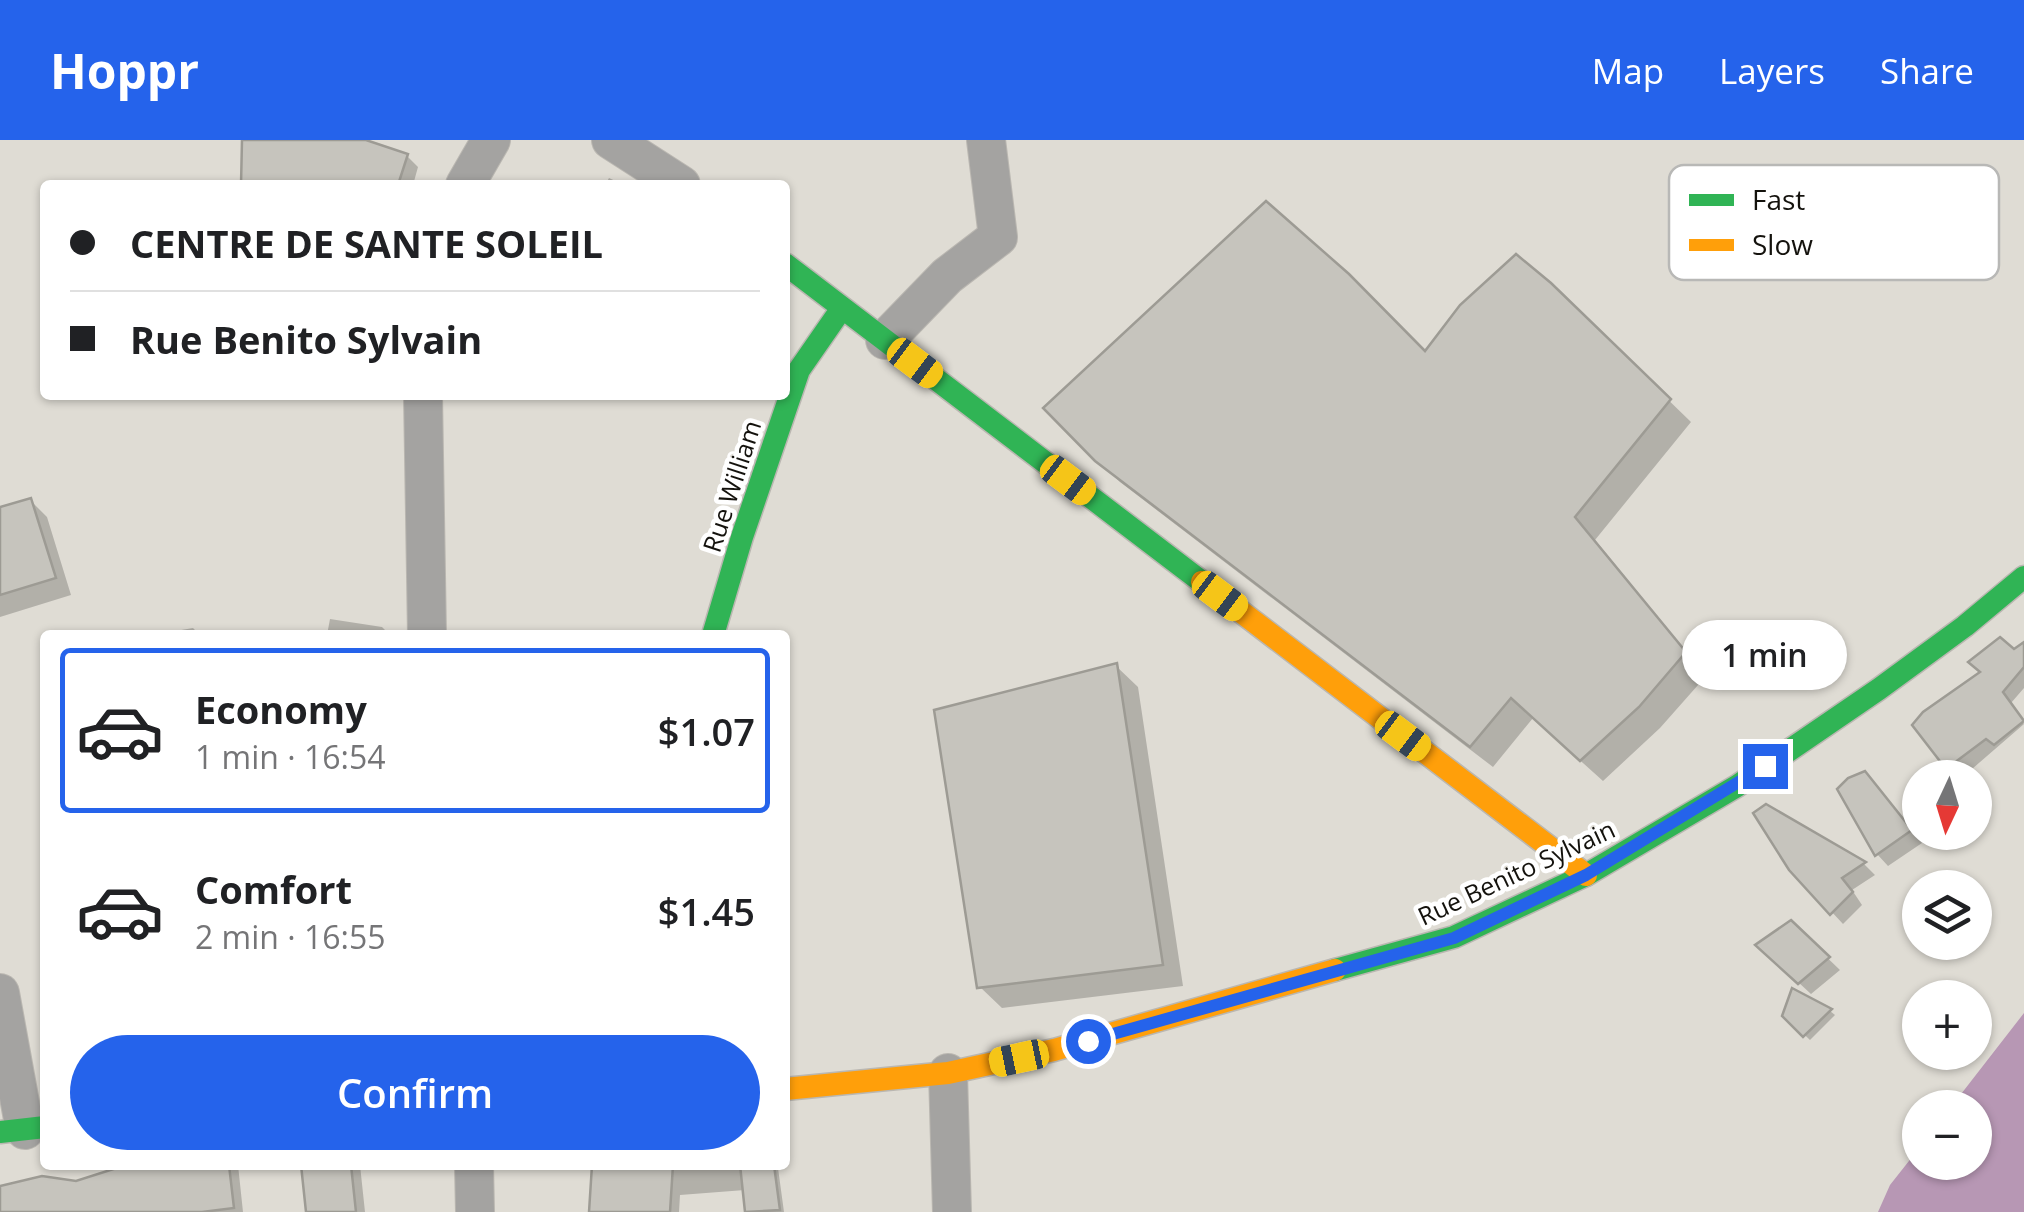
<!DOCTYPE html>
<html lang="en">
<head>
<meta charset="utf-8">
<style>
  body { margin:0; font-family:"Open Sans",sans-serif; background:#f6f6f6; color:#202124; height:100vh; display:flex; flex-direction:column; font-size:38px; white-space:nowrap }
  * { box-sizing:border-box; margin:0 }
  p { font-size:32px; color:#757577 }
  .icon { flex:none; width:55px; height:55px; fill:none; stroke:currentColor; stroke-width:2; stroke-linecap:round; stroke-linejoin:round }
  .map { position:relative; flex:1; overflow:hidden }
  .side { position:absolute; left:40px; top:490px; width:750px; height:540px; display:flex; flex-direction:column; background:#fff; border-radius:10px; box-shadow:0 2px 8px #0004 }
  .side>* { flex:none }
  .banner { position:absolute; left:40px; top:40px; width:750px; height:220px; border-radius:10px; box-shadow:0 2px 8px #0004; display:grid; align-content:center; height:220px; padding:0 30px; background:#fff }
  .needle { width:65px; rotate:184deg }
  .buttons { position:absolute; left:1902px; top:620px; display:grid; gap:20px }
  .buttons a { display:grid; place-items:center; width:90px; height:90px; border-radius:50%; background:#fff; box-shadow:0 2px 8px #0004; font-size:50px }
  .end { position:absolute; width:45px; height:45px; margin:-22px; border:12px solid #2563eb; background:#fff; box-shadow:0 0 0 5px #fff }
  .from { border-radius:50% }
  .bubble { position:absolute; height:70px; border-radius:35px; background:#fff; box-shadow:0 2px 8px #0004; font-size:32px; font-weight:600; line-height:70px; text-align:center }
  .car { position:absolute; width:30px; height:60px; margin:-30px -15px; border-radius:12px; box-shadow:0 0 8px 2px #0007; background:linear-gradient(#f5c518 24%,#345 0 40%,#f5c518 0 76%,#345 0 86%,#f5c518 0) }
  .banner b { display:flex; align-items:center; gap:35px; height:95px; font-size:38px }
  .banner b+b { border-top:2px solid #e0e0e0 }
  .banner i { width:25px; height:25px; background:#202124 }
  ul { padding:18px 0 0; list-style:none }
  li { display:flex; align-items:center; gap:30px; height:165px; margin:0 20px 15px; padding:0 10px; border:5px solid transparent; border-radius:10px }
  li div { flex:1 }
  li b { display:block; font-size:38px }
  li em { font-style:normal; font-weight:600 }
  li.active { border-color:#2563eb }
  li>.icon { width:90px; height:90px; stroke-width:1.5 }
  .action { display:flex; gap:20px; margin-top:auto; padding:20px 30px }
  .action a { flex:1; height:115px; border-radius:60px; background:#2563eb; color:#fff; font-size:40px; font-weight:600; line-height:115px; text-align:center }
  header { display:flex; align-items:center; gap:60px; box-sizing:border-box; height:140px; padding:0 50px; background:#2563eb; color:#fff }
  header strong { font-size:48px }
  nav { display:flex; gap:55px; margin-inline-start:auto; font-size:35px }
  .map>svg:first-child { display:block }
  .water { fill:#b797b4 }
  .shadow { fill:#0003 }
  .building { fill:#c6c4bd; stroke:#9d9b94; stroke-width:2.5 }
  .lines { fill:none; stroke-linecap:round; stroke-linejoin:round }
  .street-casing { stroke:#bab7b1; stroke-width:40 }
  .fast-casing { stroke:#bab7b1; stroke-width:25 }
  .slow-casing { stroke:#bab7b1; stroke-width:25 }
  .street { stroke:#a4a3a1; stroke-width:38 }
  .fast { stroke:#30b455; stroke-width:22 }
  .slow { stroke:#ff9f0a; stroke-width:22 }
  .route { stroke:#2563eb; stroke-width:12 }
  .labels { text-anchor:middle; dominant-baseline:central; stroke-width:9; stroke-linejoin:round; paint-order:stroke }
  .street-label { font-size:25px; fill:#14120d; stroke:#fff }
  .key { fill:#fff; stroke:#b8b8b6; stroke-width:2.5 }
  .key-label { font-size:28px; fill:#14120d }
</style>
</head>
<body>
<header>
<strong>Hoppr</strong>
<nav><a>Map</a><a>Layers</a><a>Share</a></nav>
</header>
<div class="map">
<svg width="2024" height="1072" viewBox="0 0 2024 1072">
  <rect width="100%" height="100%" fill="#dfdcd4"/>
  <path class="water" d="M 2024,873 L 2024,1072 L 1878,1072 L 1890,1045 L 1920,1007 L 1920,1022 L 1975,1022 L 1975,968 L 1951,967 Z"/>
  <path class="shadow" d="M 244,0 L 358,0 L 407,16 L 418,27 L 413,45 L 244,45 Z
    M 609,38 L 624,45 L 605,45 Z
    M 1550,145 L 1691,282 L 1595,400 L 1706,536 L 1660,588 L 1603,641 L 1533,578 L 1493,627 L 1120,342 L 1047,268 L 1425,215 Z
    M 30,360 L 47,377 L 71,455 L 0,477 L 0,370 Z
    M 330,479 L 382,487 L 390,495 L 327,495 Z
    M 193,488 L 200,495 L 152,495 Z
    M 2024,505 L 2024,548 L 2011,563 L 2024,584 L 1972,629 L 1958,637 L 1948,627 L 2014,512 Z
    M 1116,526 L 1138,547 L 1183,846 L 1002,868 L 980,847 Z
    M 1876,646 L 1922,703 L 1888,726 L 1877,714 Z
    M 1766,667 L 1864,724 L 1875,735 L 1852,750 L 1862,765 L 1843,784 L 1791,728 Z
    M 1791,783 L 1840,830 L 1811,854 L 1770,816 Z
    M 1830,871 L 1835,875 L 1810,900 L 1785,876 Z
    M 134,1025 L 238,1025 L 243,1072 L 0,1072 L 0,1049 L 76,1043 Z
    M 304,1025 L 360,1025 L 365,1072 L 308,1072 Z
    M 595,1025 L 738,1025 L 738,1028 L 775,1025 L 778,1028 L 784,1072 L 748,1072 L 745,1050 L 680,1055 L 679,1072 L 591,1072 Z"/>
  <path class="building" d="M 242,0 L 366,0 L 408,14 L 398,45 L 241,45 Z
    M 1266,61 L 1349,134 L 1425,211 L 1460,165 L 1516,114 L 1551,143 L 1671,259 L 1575,377 L 1686,512 L 1639,567 L 1580,621 L 1511,558 L 1470,607 L 1095,321 L 1043,268 Z
    M 31,358 L 56,438 L 0,455 L 0,367 Z
    M 2000,497 L 2014,509 L 2024,502 L 2024,527 L 2003,552 L 2024,581 L 1994,605 L 1986,599 L 1946,629 L 1912,585 L 1923,572 L 1980,532 L 1968,522 Z
    M 1117,523 L 1163,825 L 977,848 L 934,570 Z
    M 1865,631 L 1912,690 L 1875,716 L 1837,649 L 1848,638 Z
    M 1766,664 L 1866,722 L 1842,738 L 1853,752 L 1830,775 L 1789,730 L 1753,673 Z
    M 1791,780 L 1830,817 L 1798,844 L 1755,805 Z
    M 1792,848 L 1832,869 L 1803,897 L 1782,876 Z
    M 126,1025 L 229,1025 L 234,1068 L 202,1072 L 0,1072 L 0,1046 L 42,1036 L 76,1041 Z
    M 301,1025 L 351,1025 L 356,1072 L 306,1072 Z
    M 592,1025 L 673,1025 L 670,1072 L 589,1072 Z
    M 740,1025 L 774,1025 L 780,1070 L 745,1072 Z"/>
  <g class="lines">
    <g class="street-casing">
      <path id="street" d="M 611,0 L 681,45
        M 465,45 L 491,0
        M 885,200 L 947,136 L 998,97 L 986,0
        M 423,255 L 427,495
        M 0,853 L 25,990
        M 948,933 L 952,1072
        M 474,1025 L 475,1072"/>
    </g>
    <g class="fast-casing">
      <path id="fast" d="M 785,124 L 1202,442
        M 713,495 L 742,397 L 799,230 L 842,168
        M 1335,830 L 1454,797 L 1586,735 L 1737,646 L 1879,549 L 1965,486 L 2024,437
        M 0,992 L 45,987"/>
    </g>
    <g class="slow-casing">
      <path id="slow" d="M 1202,442 L 1586,735
        M 785,949 L 948,933 L 1054,910 L 1335,830"/>
    </g>
    <use href="#street" class="street"/>
    <use href="#fast" class="fast"/>
    <use href="#slow" class="slow"/>
  </g>
  <g class="lines">
    <path class="route" d="M 1088,901 L 1454,798 L 1586,735 L 1765,626"/>
  </g>
  <g class="labels">
    <g class="street-label">
      <text transform="translate(731 346) rotate(-72)">Rue William</text>
      <text transform="translate(1516 732) rotate(-25)">Rue Benito Sylvain</text>
    </g>
  </g>
  <rect x="1669" y="25" width="330" height="115" rx="15" class="key"/>
  <rect x="1689" y="54" width="45" height="12" fill="#30b455"/>
  <rect x="1689" y="99" width="45" height="12" fill="#ff9f0a"/>
  <g class="key-label">
    <text x="1752" y="70">Fast</text>
    <text x="1752" y="115">Slow</text>
  </g>
</svg>
<div class="buttons">
<a><svg class="needle" viewBox="-14 -14 28 28"><path d="M0-13l5 13h-10z" fill="#e53935"/><path d="M0 13l5-13h-10z" fill="#757577"/></svg></a>
<a><svg class="icon" aria-label="layers" viewBox="0 0 24 24"><path d="M12 4l9 5-9 5-9-5zM3 14l9 5 9-5"/></svg></a>
<a>+</a>
<a>−</a>
</div>
<i class="end from" style="left:1088px;top:901px"></i>
<i class="end" style="left:1765px;top:626px"></i>
<div class="bubble" style="left:1682px;top:480px;width:165px">1 min</div>
<i class="car" style="left:915px;top:223px;rotate:127deg"></i>
<i class="car" style="left:1068px;top:340px;rotate:127deg"></i>
<i class="car" style="left:1220px;top:456px;rotate:127deg"></i>
<i class="car" style="left:1403px;top:596px;rotate:127deg"></i>
<i class="car" style="left:1019px;top:918px;rotate:258deg"></i>
<div class="banner">
<b><i class="from"></i>CENTRE DE SANTE SOLEIL</b>
<b><i></i>Rue Benito Sylvain</b>
</div>
<section class="side">
<ul>
<li class="active"><svg class="icon" aria-label="car" viewBox="0 0 24 24"><path d="M5 17H2v-5l4-1 3-4h7l3 4 3 1v5h-3M9 17h6M6 11h13"/><circle cx="7" cy="17" r="2"/><circle cx="17" cy="17" r="2"/></svg><div><b>Economy</b><p>1 min · 16:54</p></div><em>$1.07</em></li>
<li><svg class="icon" aria-label="car" viewBox="0 0 24 24"><path d="M5 17H2v-5l4-1 3-4h7l3 4 3 1v5h-3M9 17h6M6 11h13"/><circle cx="7" cy="17" r="2"/><circle cx="17" cy="17" r="2"/></svg><div><b>Comfort</b><p>2 min · 16:55</p></div><em>$1.45</em></li>
</ul>
<div class="action"><a>Confirm</a></div>
</section>
</div>
</body>
</html>
